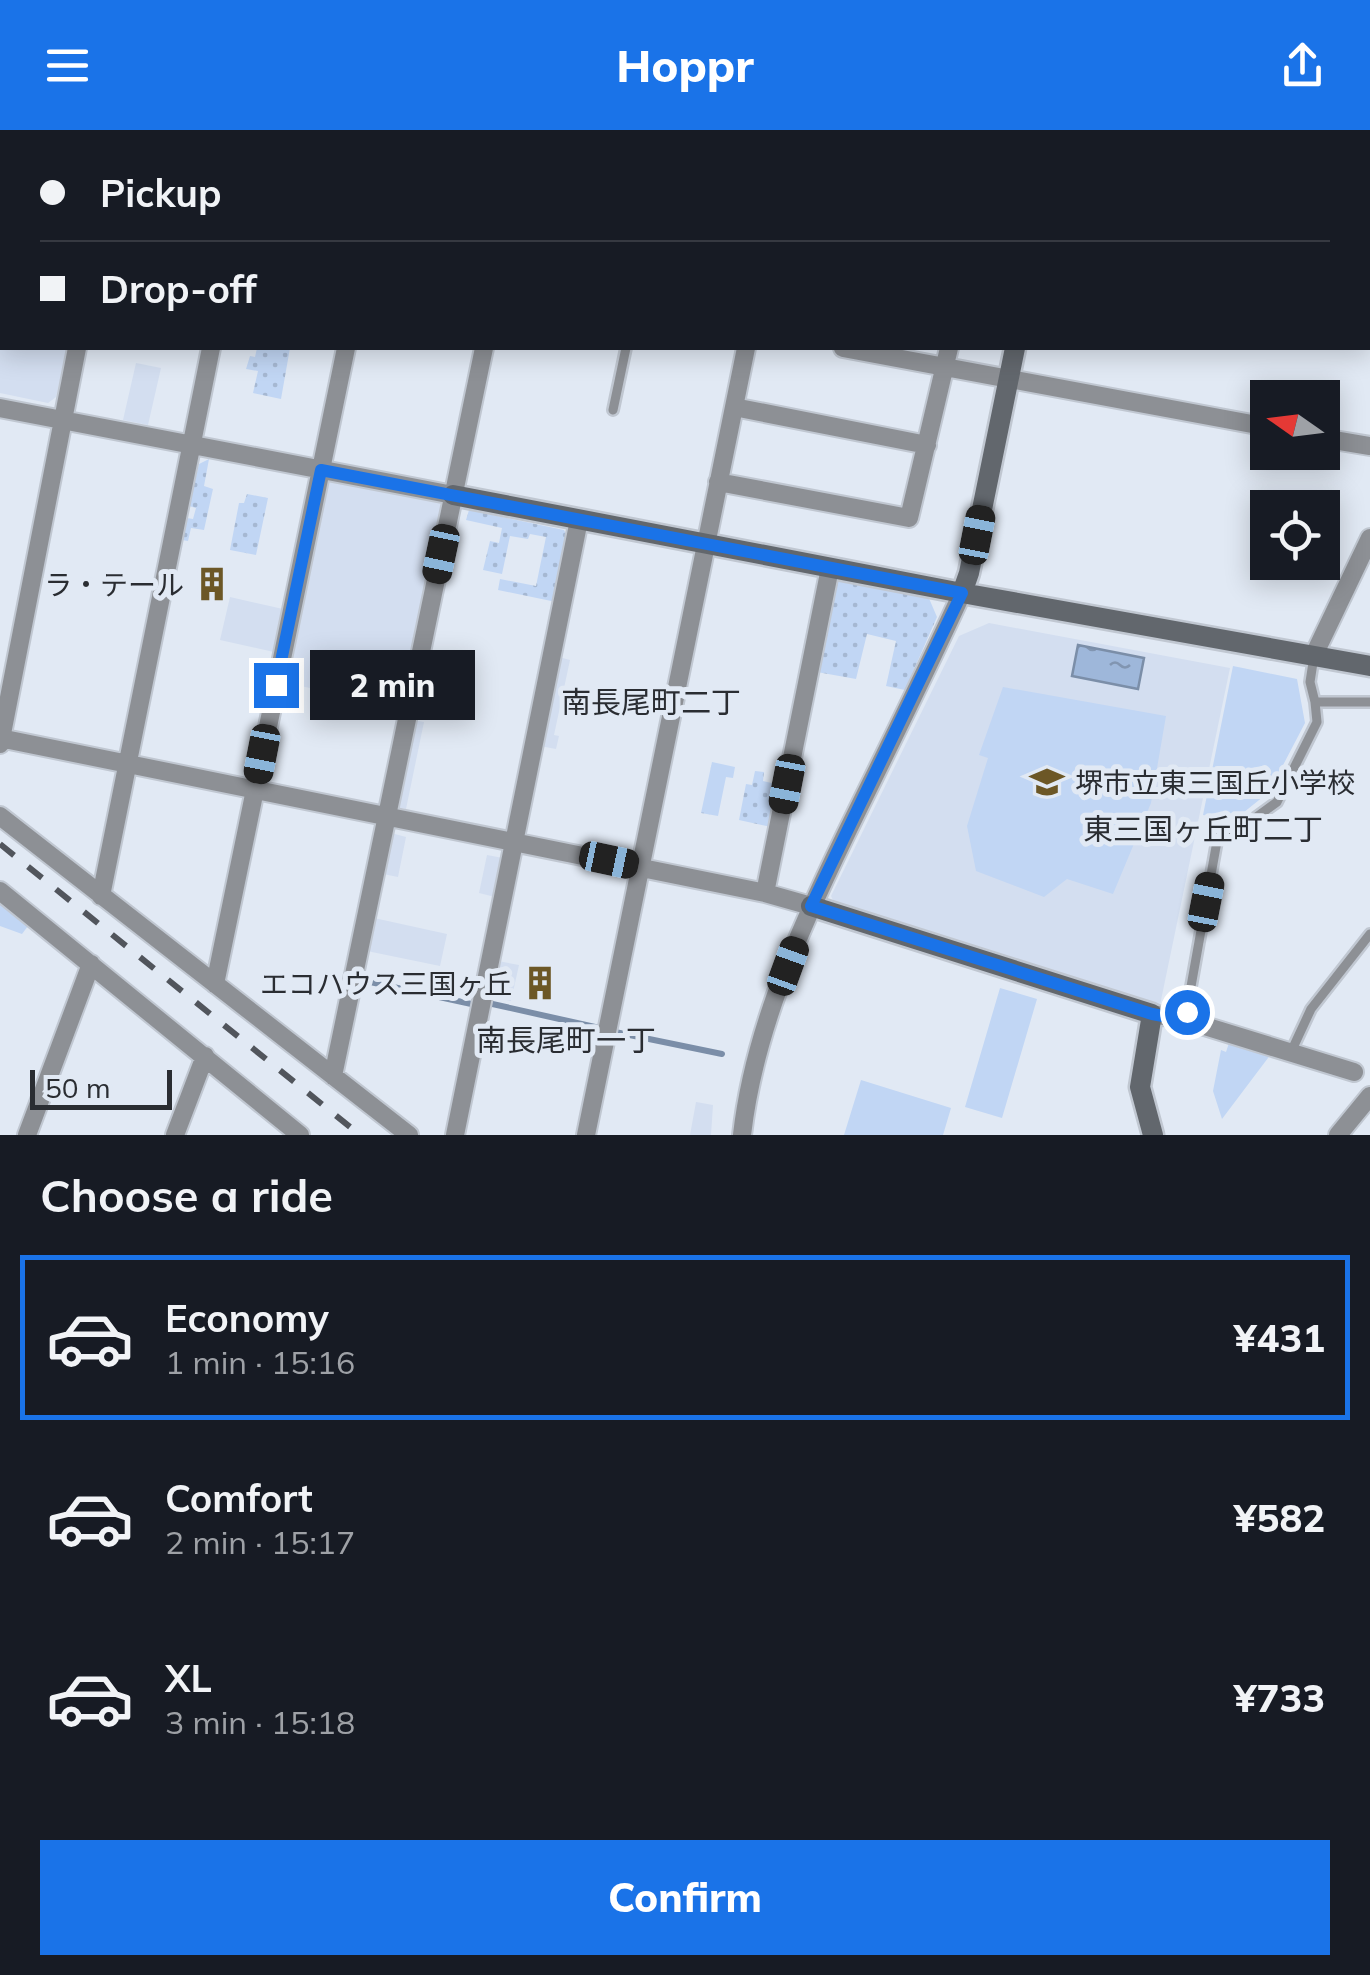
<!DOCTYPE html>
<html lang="en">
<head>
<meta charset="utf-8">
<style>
  body { margin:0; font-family:Mulish,"Noto Sans JP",sans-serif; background:#242831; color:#f1f3f6; height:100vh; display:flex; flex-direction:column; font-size:38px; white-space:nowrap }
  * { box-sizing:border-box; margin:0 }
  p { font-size:32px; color:#9ea1a6 }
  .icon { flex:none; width:55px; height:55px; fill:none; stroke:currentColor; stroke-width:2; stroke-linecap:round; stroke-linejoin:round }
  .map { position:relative; height:1005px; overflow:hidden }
  .drawer { display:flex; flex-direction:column; background:#171b24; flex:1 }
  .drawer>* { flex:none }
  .banner { position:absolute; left:0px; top:0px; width:1370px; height:220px; box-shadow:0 5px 25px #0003; display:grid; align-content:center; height:220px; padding:0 40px; background:#171b24 }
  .needle { width:65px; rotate:284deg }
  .fabs { position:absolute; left:1250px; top:250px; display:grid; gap:20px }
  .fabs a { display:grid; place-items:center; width:90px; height:90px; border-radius:0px; background:#171b24; box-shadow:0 5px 25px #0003; font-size:50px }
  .scale { position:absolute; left:30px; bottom:25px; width:142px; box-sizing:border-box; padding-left:10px; border:5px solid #2a2d32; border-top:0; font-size:28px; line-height:35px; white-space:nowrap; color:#2a2d32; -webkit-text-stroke:8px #e1e9f4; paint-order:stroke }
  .end { position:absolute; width:45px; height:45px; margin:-22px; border:12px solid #1a73e8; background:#fff; box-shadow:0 0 0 5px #fff }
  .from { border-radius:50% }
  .bubble { position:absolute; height:70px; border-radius:0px; background:#171b24; box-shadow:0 5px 25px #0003; font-size:32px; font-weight:800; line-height:70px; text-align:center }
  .car { position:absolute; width:30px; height:60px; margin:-30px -15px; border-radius:12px; box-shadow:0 0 8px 2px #0007; background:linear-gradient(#222 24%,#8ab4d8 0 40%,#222 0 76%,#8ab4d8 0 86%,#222 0) }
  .banner b { display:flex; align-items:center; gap:35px; height:95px; font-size:38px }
  .banner b+b { border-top:2px solid #363941 }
  .banner i { width:25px; height:25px; background:#f1f3f6 }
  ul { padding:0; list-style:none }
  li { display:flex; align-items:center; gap:30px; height:165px; margin:0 20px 15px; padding:0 20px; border:5px solid transparent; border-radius:0px }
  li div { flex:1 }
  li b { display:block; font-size:38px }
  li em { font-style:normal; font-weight:800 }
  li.current { border-color:#1a73e8 }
  li>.icon { width:90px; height:90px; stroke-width:1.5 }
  h2 { padding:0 40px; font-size:45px; line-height:120px }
  .cta { display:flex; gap:20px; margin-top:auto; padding:20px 40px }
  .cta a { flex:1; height:115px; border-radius:0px; background:#1a73e8; color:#fff; font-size:40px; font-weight:800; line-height:115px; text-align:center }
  header { display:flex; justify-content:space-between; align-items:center; height:130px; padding:0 40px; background:#1a73e8; color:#fff; font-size:45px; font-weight:800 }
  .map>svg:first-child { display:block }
  .built { fill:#d3def0 }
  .grass { fill:url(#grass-tufts) }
  .park { fill:#c1d6f4 }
  .garden { fill:url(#garden-dots) }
  .water { fill:url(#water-ripples); stroke:#7b8ea8; stroke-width:2.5 }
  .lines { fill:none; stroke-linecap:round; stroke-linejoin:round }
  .stream { stroke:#7b8ea8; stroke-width:6 }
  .lane-casing { stroke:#c0c7d1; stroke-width:14 }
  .street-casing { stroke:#c0c7d1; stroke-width:22 }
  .secondary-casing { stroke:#c0c7d1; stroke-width:25 }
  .lane { stroke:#8d9095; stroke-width:9 }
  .street { stroke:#8d9095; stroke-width:18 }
  .secondary { stroke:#62676d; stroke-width:20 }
  .rail { stroke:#51555c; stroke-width:6; stroke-dasharray:18 18; stroke-linecap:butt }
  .route { stroke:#1a73e8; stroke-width:12 }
  .labels { text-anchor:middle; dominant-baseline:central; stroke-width:10; stroke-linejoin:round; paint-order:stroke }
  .poi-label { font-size:28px; fill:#2a2d32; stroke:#e1e9f4; text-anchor:end }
  .neighbourhood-label { font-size:30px; fill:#2a2d32; stroke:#e1e9f4 }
</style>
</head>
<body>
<header><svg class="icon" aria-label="menu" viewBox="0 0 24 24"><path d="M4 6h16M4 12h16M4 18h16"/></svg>Hoppr<svg class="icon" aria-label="share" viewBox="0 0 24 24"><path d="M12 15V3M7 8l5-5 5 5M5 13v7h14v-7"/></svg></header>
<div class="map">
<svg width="1370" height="1005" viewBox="0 0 1370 1005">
  <defs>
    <pattern id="grass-tufts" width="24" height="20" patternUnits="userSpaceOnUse" patternTransform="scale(2.5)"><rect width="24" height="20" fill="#c1d6f4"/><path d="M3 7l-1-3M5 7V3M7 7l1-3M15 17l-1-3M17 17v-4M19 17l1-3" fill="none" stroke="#a6b8d2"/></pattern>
    <pattern id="garden-dots" width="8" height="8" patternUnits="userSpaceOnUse" patternTransform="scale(2.5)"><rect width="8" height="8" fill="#c1d6f4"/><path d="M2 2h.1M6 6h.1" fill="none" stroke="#a6b8d2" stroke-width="1.8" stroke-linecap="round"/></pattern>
    <pattern id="water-ripples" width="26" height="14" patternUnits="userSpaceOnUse" patternTransform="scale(2.5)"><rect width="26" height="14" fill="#9eb7da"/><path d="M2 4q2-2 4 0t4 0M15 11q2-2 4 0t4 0" fill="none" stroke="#8195b1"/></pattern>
  </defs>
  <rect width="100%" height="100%" fill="#e1e9f4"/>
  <path class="built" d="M 0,55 L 2,218 L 67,218 L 56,267 L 48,273 L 0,263 Z
    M 136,233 L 161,238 L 148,295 L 123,290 Z
    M 331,350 L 439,372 L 442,377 L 401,577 L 286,553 L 327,353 Z
    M 230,467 L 283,479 L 274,522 L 220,510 Z
    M 989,493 L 1230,538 L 1160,875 L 834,772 L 831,766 L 959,506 Z
    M 559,527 L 570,530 L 554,605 L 559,606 L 556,619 L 540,616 Z
    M 414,590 L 424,592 L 406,679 L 396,677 Z
    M 391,703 L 406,707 L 398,747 L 383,744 Z
    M 487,725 L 503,728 L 495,767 L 479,763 Z
    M 374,788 L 447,804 L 440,836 L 367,821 Z
    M 498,831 L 519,835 L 511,871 L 491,867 Z
    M 696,972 L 713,975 L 711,1005 L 690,1005 Z"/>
  <path class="grass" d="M 712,632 L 735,637 L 733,648 L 726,647 L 718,686 L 701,683 Z"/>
  <path class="park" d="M 1233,536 L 1297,549 L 1305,593 L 1269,662 L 1233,691 L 1203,685 Z
    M 1003,557 L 1166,586 L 1151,673 L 1113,764 L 1067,749 L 1044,767 L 976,741 L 967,696 L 988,628 L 979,625 Z
    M 0,773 L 28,796 L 22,804 L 0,796 Z
    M 1000,858 L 1037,869 L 1002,988 L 965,977 Z
    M 1229,913 L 1271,924 L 1222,989 L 1213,961 L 1221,920 L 1226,922 Z
    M 861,950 L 951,978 L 943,1005 L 844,1005 Z"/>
  <path class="garden" d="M 257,218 L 290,218 L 281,269 L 253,263 L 258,241 L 246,239 L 250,226 L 255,227 Z
    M 209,329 L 204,356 L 213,359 L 204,400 L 191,398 L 188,411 L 182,410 L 187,388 L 193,389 L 196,378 L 189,376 L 199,334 Z
    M 247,364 L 268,368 L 256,425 L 230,420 L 239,373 L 244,373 Z
    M 469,380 L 564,400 L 568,408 L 556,472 L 498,460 L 500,449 L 536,456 L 546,407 L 530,404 L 528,409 L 510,406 L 502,444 L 483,440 L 490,411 L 499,413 L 502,398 L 466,390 Z
    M 839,450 L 928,466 L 937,487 L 905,560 L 886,556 L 896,511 L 867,504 L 856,549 L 817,542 L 834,454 Z
    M 755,641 L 764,642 L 763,651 L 780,655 L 771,697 L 739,690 L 746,654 L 752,655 Z"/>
  <path class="water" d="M 1078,515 L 1144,528 L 1138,559 L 1072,546 Z"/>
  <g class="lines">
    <path class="stream" d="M 361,850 L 476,875
      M 488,873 L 604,899
      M 615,902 L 722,924"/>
    <g class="lane-casing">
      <path id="lane" d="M 613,280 L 626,218
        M 1314,526 L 1310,552 L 1315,572
        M 1185,890 L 1219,700 L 1236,702 L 1277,672 L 1317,592 L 1315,572 L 1370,572
        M 1291,922 L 1311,879 L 1370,804"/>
    </g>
    <g class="street-casing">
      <path id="street" d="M 283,0 L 296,2
        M 734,0 L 746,2
        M 121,2 L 122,0
        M 254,2 L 255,0
        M 390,2 L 391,0
        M 529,2 L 530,0
        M 790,2 L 791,0
        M 1368,147 L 1370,148
        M 843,218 L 1268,297
        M 734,277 L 927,315
        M 0,278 L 453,365
        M 1322,308 L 1370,316
        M 718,352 L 909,388 L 949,218
        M 1314,525 L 1370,408
        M 0,608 L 765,763 L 811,776
        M 0,614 L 77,218
        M 0,686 L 409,1005
        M 0,761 L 300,1005
        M 765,763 L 830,438
        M 101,766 L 211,218
        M 215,854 L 346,218
        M 1152,884 L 1185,890 L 1354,942
        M 333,946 L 484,218
        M 27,1005 L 91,834
        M 175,1005 L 205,926
        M 455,1005 L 579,390
        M 586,1005 L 746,218
        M 742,1005 C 754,899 800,799 846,704 C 885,624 925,544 962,463
        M 1338,1005 L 1370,966"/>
    </g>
    <g class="secondary-casing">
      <path id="secondary" d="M 1058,2 L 1059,0
        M 453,365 L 962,463 L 1370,536
        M 962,463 L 969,443 L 1015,218
        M 811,776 L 1152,884 L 1140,957 L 1153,1005"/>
    </g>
    <use href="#lane" class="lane"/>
    <use href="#street" class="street"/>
    <use href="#secondary" class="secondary"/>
    <path class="rail" d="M 0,714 L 360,1005"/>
  </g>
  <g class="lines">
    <path class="route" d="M 276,555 L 321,340 L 962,463 L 811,776 L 1152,884 L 1185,890 L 1187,882"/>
  </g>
  <defs>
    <g id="building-bare" transform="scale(2.7)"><path d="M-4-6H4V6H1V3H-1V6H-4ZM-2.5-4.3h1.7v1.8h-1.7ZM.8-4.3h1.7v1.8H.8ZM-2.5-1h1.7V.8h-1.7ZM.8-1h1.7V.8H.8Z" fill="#6c5726" stroke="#e1e9f4" stroke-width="2.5" paint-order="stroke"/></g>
    <g id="school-bare" transform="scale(2.7)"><path d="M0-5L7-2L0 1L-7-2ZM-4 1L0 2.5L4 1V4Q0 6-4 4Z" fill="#6c5726" stroke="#e1e9f4" stroke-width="2.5" paint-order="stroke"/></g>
  </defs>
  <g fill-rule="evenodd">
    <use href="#building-bare" x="212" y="454"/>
    <use href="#school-bare" x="1047" y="652"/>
    <use href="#building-bare" x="540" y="853"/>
  </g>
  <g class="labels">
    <g class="poi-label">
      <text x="184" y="454">ラ・テール</text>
      <text x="1075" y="652" text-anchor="start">堺市立東三国丘小学校</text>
      <text x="512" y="853">エコハウス三国ヶ丘</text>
    </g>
    <g class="neighbourhood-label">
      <text x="651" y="572">南長尾町二丁</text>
      <text x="1203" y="699">東三国ヶ丘町二丁</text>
      <text x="566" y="910">南長尾町一丁</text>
    </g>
  </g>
</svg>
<div class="fabs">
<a><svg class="needle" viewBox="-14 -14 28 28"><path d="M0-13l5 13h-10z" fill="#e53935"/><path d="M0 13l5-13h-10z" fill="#9ea1a6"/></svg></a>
<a><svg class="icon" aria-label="locate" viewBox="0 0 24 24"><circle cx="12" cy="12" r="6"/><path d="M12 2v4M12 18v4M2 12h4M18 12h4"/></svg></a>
</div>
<div class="scale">50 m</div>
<i class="end from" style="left:1187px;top:882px"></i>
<i class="end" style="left:276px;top:555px"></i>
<div class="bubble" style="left:310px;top:520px;width:165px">2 min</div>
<i class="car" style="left:977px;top:405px;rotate:11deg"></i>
<i class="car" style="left:441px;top:424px;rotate:192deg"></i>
<i class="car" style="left:262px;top:624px;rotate:191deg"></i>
<i class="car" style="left:787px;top:654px;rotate:191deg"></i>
<i class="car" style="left:609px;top:730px;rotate:102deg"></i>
<i class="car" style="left:1206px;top:772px;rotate:11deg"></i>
<i class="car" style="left:788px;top:836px;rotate:20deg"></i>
<div class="banner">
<b><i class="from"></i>Pickup</b>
<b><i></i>Drop-off</b>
</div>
</div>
<section class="drawer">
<h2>Choose a ride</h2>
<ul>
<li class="current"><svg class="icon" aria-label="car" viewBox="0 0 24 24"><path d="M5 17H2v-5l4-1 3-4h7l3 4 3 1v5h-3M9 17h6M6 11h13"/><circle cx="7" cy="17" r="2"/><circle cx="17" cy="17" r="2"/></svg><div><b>Economy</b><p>1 min · 15:16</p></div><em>¥431</em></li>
<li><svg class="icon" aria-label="car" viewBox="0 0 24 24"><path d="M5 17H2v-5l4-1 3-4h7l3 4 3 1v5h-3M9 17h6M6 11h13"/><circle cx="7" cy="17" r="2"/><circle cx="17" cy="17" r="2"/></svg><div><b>Comfort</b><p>2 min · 15:17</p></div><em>¥582</em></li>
<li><svg class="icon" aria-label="car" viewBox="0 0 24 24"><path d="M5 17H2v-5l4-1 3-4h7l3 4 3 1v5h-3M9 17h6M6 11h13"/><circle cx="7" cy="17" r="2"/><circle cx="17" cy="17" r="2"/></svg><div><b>XL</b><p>3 min · 15:18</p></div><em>¥733</em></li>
</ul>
<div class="cta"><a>Confirm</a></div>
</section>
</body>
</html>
